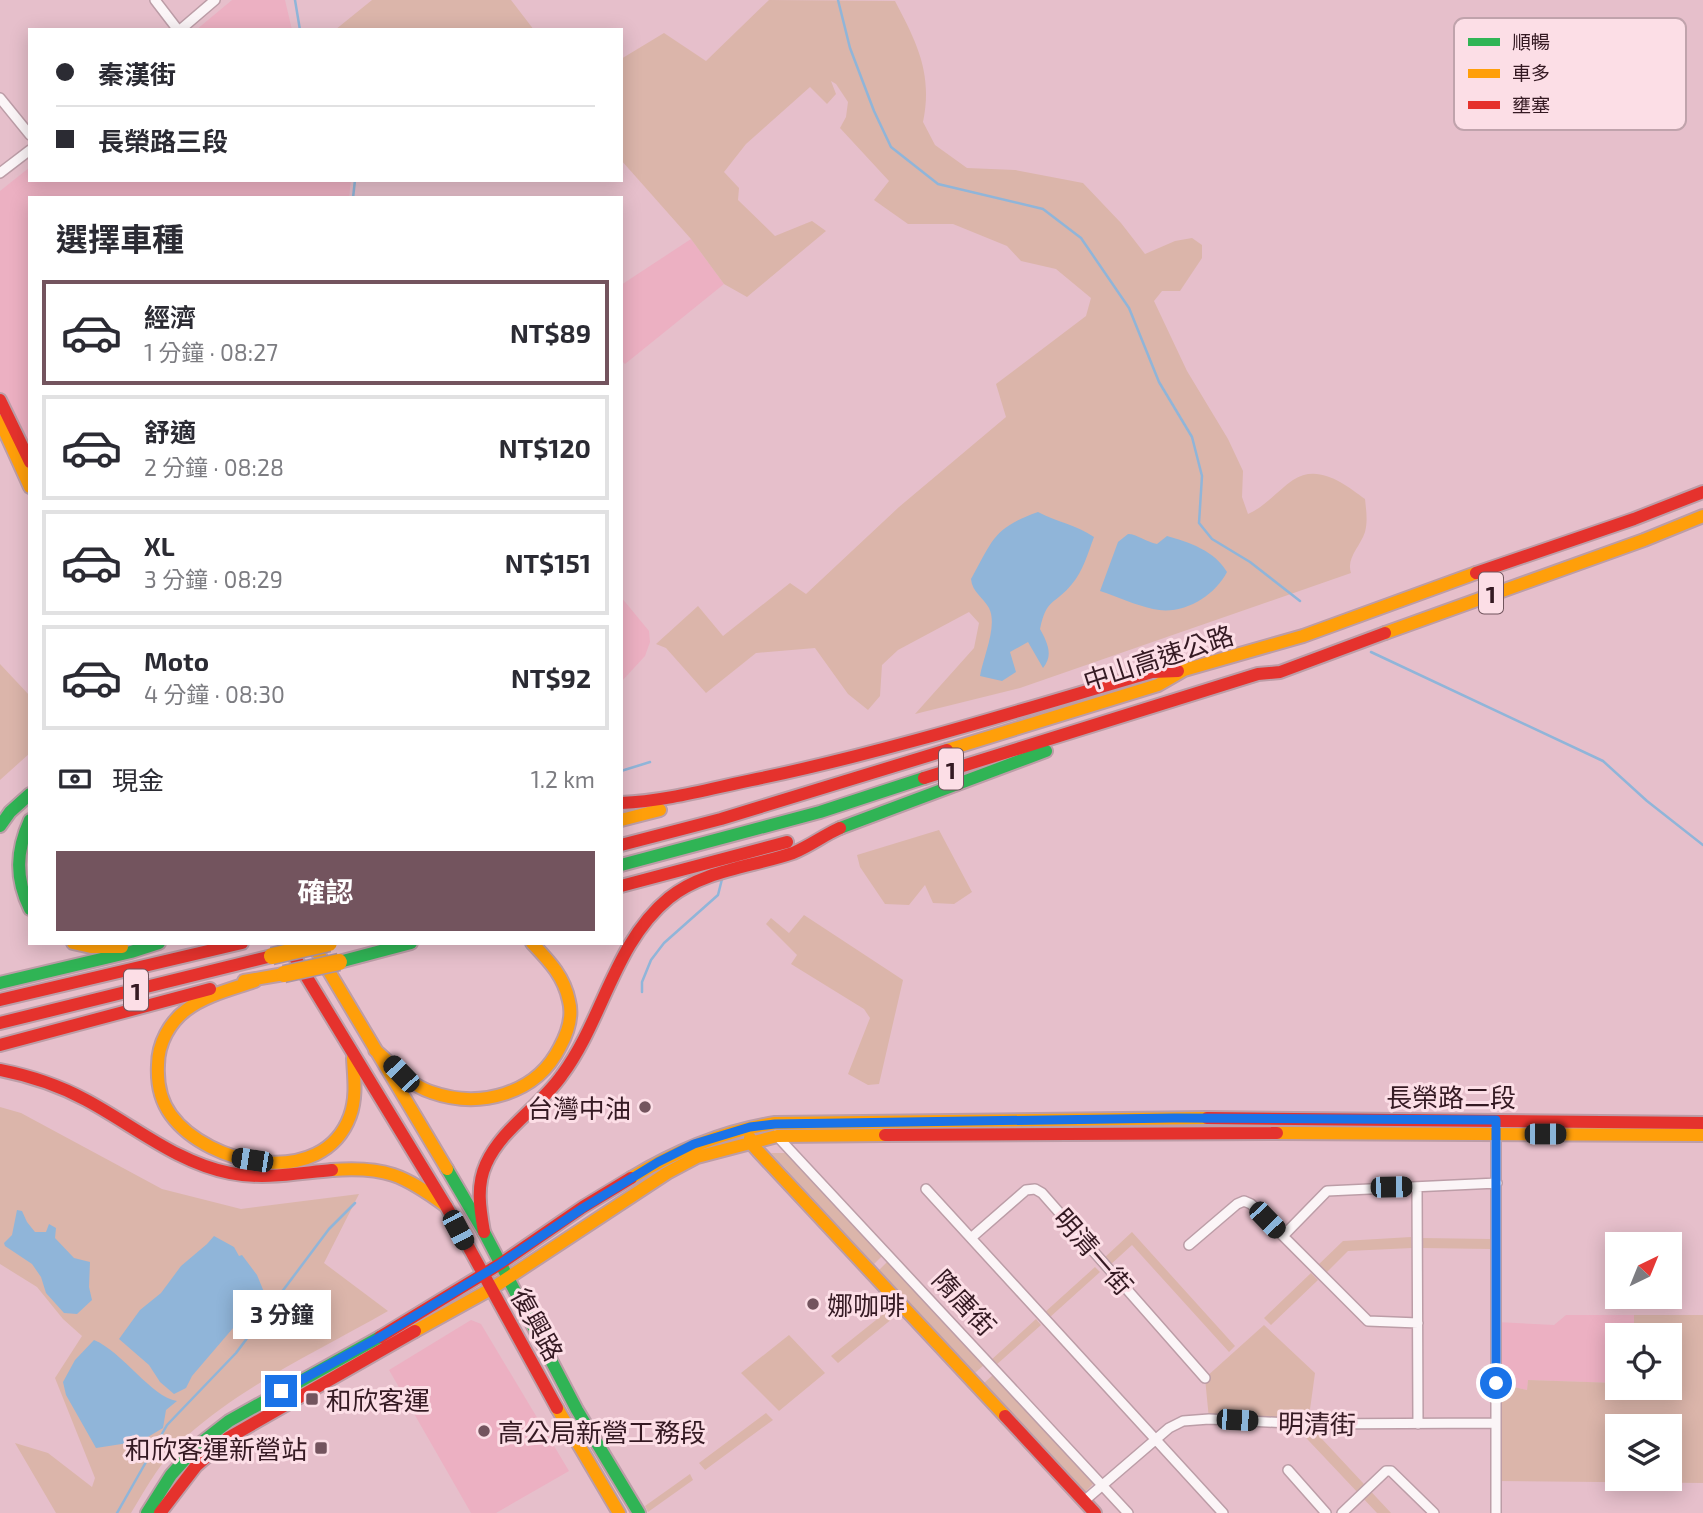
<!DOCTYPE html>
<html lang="zh-TW">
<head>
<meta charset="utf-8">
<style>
  body { margin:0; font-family:"Exo 2","Noto Sans TC",sans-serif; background:#f7f7f7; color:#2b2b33; height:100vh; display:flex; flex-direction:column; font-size:26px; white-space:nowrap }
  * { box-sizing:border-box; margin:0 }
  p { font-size:23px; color:#7c7c81 }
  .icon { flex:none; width:38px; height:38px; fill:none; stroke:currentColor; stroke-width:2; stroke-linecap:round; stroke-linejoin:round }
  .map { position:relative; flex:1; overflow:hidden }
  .panel { position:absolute; left:28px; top:196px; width:595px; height:749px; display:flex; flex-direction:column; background:#fff; border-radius:0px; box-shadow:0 4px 18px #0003 }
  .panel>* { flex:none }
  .banner { position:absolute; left:28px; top:28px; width:595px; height:154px; border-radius:0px; box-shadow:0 4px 18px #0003; display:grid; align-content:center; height:154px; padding:0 28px; background:#fff }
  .needle { width:46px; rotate:43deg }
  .fabs { position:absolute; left:1605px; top:1232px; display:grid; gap:14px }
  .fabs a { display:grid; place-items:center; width:77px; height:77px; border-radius:0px; background:#fff; box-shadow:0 4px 18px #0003; font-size:35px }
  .end { position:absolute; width:32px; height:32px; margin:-16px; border:9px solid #1a73e8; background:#fff; box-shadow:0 0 0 4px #fff }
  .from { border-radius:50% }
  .bubble { position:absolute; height:49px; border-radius:0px; background:#fff; box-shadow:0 4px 18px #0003; font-size:23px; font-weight:700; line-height:49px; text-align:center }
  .car { position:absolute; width:21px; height:42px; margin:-21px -10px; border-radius:9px; box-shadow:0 0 5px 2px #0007; background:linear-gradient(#222 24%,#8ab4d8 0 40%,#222 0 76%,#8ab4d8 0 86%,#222 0) }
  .banner b { display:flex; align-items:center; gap:24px; height:66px; font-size:26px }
  .banner b+b { border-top:2px solid #e1e1e2 }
  .banner i { width:18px; height:18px; background:#2b2b33 }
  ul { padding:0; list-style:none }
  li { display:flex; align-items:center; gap:21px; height:105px; margin:0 14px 10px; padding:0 14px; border:4px solid #e1e1e2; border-radius:0px }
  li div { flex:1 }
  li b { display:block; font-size:26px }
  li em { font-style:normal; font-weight:700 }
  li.selected { border-color:#73545e }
  li>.icon { width:63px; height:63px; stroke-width:1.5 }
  h2 { padding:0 28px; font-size:32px; line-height:84px }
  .pay { display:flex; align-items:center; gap:18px; height:77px; padding:0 28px; font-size:26px }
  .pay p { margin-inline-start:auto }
  .action { display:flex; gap:14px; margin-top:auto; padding:14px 28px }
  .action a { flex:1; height:80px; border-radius:0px; background:#73545e; color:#fff; font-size:28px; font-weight:700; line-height:80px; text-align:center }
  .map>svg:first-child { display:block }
  .built { fill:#ecb0c2 }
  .green { fill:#dbb5aa; fill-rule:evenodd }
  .water { fill:#90b5d9 }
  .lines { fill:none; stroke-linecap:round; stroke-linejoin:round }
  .stream { stroke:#90b5d9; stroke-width:2.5 }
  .street-casing { stroke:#bc9da7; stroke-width:12 }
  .fast-casing { stroke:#bc9da7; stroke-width:16 }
  .slow-casing { stroke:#bc9da7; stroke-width:16 }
  .jam-casing { stroke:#bc9da7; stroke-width:16 }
  .street { stroke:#fbf5f7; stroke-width:9 }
  .fast { stroke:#30b455; stroke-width:12 }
  .slow { stroke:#ff9f0a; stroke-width:12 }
  .jam { stroke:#e5322d; stroke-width:12 }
  .slow-bridge-casing { stroke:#aa94a3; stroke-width:19; stroke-linecap:butt }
  .slow-bridge { stroke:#ff9f0a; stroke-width:16 }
  .route { stroke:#1a73e8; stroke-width:9 }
  .poi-dot { fill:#73545e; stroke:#fcdee6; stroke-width:2.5 }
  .labels { text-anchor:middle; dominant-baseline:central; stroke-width:6; stroke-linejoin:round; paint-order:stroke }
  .shield { fill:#fcdee6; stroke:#71555e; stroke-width:2 }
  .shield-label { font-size:24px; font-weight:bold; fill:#351a23 }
  .street-label { font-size:26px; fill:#351a23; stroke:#fcdee6 }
  .poi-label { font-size:26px; fill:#351a23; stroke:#fcdee6; text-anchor:start }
  .key { fill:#fcdee6; stroke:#c0a3ac; stroke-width:2 }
  .key-label { font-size:19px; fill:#351a23 }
</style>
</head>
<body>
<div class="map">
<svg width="1703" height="1513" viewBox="0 0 1703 1513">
  <rect width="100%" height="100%" fill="#e6bfcb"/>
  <path class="built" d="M 232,0 L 285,0 L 292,30 L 196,30 Z
    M 30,167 L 30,180 L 351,180 L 349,198 L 30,198 L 30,478 L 0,419 L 0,191 Z
    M 691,239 L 724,284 L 625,364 L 621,360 L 621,285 Z
    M 621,597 L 649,631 L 650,642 L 645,656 L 621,682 Z
    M 1566,1315 L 1634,1315 L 1634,1335 L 1617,1335 L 1617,1383 L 1528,1380 L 1527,1390 L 1496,1383 L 1496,1322 L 1554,1325 Z
    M 471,1320 L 481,1324 L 569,1471 L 496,1513 L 471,1513 L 389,1370 Z"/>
  <path class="green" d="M 372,0 L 511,0 L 534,30 L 335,30 Z
    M 769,0 L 895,1 C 917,43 933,74 923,122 L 935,145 L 967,168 L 1015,170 L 1083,183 L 1121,223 L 1145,254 L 1175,241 L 1192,238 L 1202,245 L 1202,258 L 1180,291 L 1162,291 L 1154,301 L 1187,371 L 1228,439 L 1243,471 L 1242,497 L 1248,514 C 1266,506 1277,491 1293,480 C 1318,463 1345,484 1365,499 C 1366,509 1368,521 1365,532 C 1360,547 1346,558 1351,573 L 1020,688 L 915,714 L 974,648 L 979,623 L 969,612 L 898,650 L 882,665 L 880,696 L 868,710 L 848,694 L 815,648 L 756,653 L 706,693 L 666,648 L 656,644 L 698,606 L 723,636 L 790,583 L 806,594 L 899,507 L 1006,417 L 996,384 L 1086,316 L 1091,298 L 1056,269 L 1021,261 L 1007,246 L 953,224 L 908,224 L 874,200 L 889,181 L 840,128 L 846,117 L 848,102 L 836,84 L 831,81 L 836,94 L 827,104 L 810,87 L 746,144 L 724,172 L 739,188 L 738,200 L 775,236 L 812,221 L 826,231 L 747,297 L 724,284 L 691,239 L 621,160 L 621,59 L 664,33 L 706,61 Z
    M 0,664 L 30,696 L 30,753 L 0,780 Z
    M 939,830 L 972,892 L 954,904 L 933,903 L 925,885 L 909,905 L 885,904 L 860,867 L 857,855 Z
    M 804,915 L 903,980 L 879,1084 L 868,1085 L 848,1074 L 870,1018 L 864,1009 L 791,964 L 797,955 L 766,924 L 771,918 L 789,933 Z
    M 0,1107 L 21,1113 L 162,1189 L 241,1209 L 359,1194 L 324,1263 L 388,1311 C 322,1349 245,1384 188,1435 C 163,1457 148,1485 131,1513 L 56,1513 L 15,1443 L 48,1453 L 92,1487 L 95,1478 L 55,1378 L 82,1336 L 63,1319 L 37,1287 L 0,1264 Z
    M 771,1153 L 790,1153 L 884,1254 L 874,1264 Z
    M 1132,1232 L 1235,1346 L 1229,1352 L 1132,1245 L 1109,1266 L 1103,1259 Z
    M 1411,1237 L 1412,1248 L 1348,1251 L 1325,1274 L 1317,1266 L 1343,1241 Z
    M 1422,1238 L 1491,1239 L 1491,1249 L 1422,1248 Z
    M 889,1260 L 985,1364 L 975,1373 L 879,1270 Z
    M 1095,1267 L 1100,1272 L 1049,1318 L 1044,1313 Z
    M 1311,1273 L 1318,1280 L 1271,1325 L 1264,1318 Z
    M 891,1308 L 898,1314 L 838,1363 L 831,1356 Z
    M 1634,1315 L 1703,1315 L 1703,1483 L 1496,1481 L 1496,1383 L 1527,1390 L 1528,1380 L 1617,1383 L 1617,1388 L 1670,1388 L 1670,1335 L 1634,1335 ZM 1617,1426 L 1670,1426 L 1670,1479 L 1617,1479 Z
    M 1036,1319 L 1041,1325 L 995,1366 L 990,1361 Z
    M 1264,1325 L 1315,1373 L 1308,1424 L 1391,1513 L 1377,1513 L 1292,1423 L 1209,1419 L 1205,1378 Z
    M 789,1335 L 825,1373 L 779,1411 L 741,1373 Z
    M 994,1374 L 1095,1482 L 1085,1492 L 984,1383 Z
    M 766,1413 L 773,1420 L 705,1470 L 699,1463 Z
    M 690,1474 L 693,1480 L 648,1512 L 645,1506 Z"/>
  <path class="water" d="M 1038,512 C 1057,522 1077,525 1094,537 C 1088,553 1083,571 1072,584 C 1054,606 1047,597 1040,629 C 1047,642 1054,655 1043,668 L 1028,642 L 1010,652 L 1016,672 L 1002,681 L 980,676 C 983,657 998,626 989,608 C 983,597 972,592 971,579 C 993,540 993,528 1038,512 Z
    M 1128,534 C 1137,534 1146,542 1157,544 L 1167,536 C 1189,542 1215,551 1227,572 C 1214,597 1182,616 1153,609 C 1135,605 1118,597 1100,591 L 1118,542 Z
    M 17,1210 L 22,1211 L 27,1222 L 35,1232 L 46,1232 L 49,1224 L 56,1228 L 55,1238 L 74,1258 L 90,1262 L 89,1287 L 92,1300 L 77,1314 L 64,1313 L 46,1293 L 41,1277 L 32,1264 L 5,1246 L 4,1243 L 12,1235 Z
    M 214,1236 L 234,1247 L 239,1256 L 242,1255 L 257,1275 L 264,1292 L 192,1376 L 186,1388 L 174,1394 L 160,1382 L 149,1365 L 119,1339 L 140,1310 L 161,1293 L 181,1266 L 207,1244 Z
    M 94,1340 C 123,1352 151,1397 177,1401 L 166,1410 L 163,1428 L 141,1441 L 96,1448 L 66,1395 L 63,1382 L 75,1360 Z"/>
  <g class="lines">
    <path class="stream" d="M 295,0 L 300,30
      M 838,0 L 850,48 L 874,111 L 891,147 L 938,184 L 1043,209 L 1081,238 L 1129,308 L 1159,382 L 1192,437 L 1202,476 L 1199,523 L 1212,539 L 1250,562 L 1300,601
      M 353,198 L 355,180
      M 1371,652 L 1603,761 L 1647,801 L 1703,845
      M 621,771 L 650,762
      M 642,992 L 642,982 L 651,960 L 664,943 L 718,895 L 722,879
      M 117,1513 L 167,1425 L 236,1353 L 329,1229 L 355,1203"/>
    <g class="street-casing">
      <path id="street" d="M 155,0 L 178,30
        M 180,30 L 215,0
        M 0,98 L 30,135
        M 0,173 L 30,150
        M 776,1135 L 1128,1513
        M 1417,1187 L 1418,1424
        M 926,1189 L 1223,1513
        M 1283,1236 L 1327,1191 L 1497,1183
        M 971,1238 L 1026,1190 L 1035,1189 L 1042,1193 L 1205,1378
        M 1189,1245 L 1237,1204 L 1244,1201 L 1251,1204 L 1368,1321 L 1418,1323
        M 1288,1470 L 1326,1513
        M 1084,1501 L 1169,1428 L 1183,1421 L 1209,1419 L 1307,1424 L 1495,1423
        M 1342,1513 L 1386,1471 L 1391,1471 L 1434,1513
        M 1496,1513 L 1496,1120"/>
    </g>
    <g class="fast-casing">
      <path id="fast" d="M 30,820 C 16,851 15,878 30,909
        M 0,826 L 10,812 L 30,794
        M 840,828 L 1046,751
        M 621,865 L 820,812 L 924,778
        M 339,962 L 411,943
        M 0,983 L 131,952 L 159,943
        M 447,1169 L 484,1232 L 577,1410 L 639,1513
        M 147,1513 L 171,1475 L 197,1446 L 229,1421 L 380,1337"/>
    </g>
    <g class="slow-casing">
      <path id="slow" d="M 0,421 L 30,487
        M 1385,633 L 1644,540 L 1703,516
        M 947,750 L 1158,685 L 1184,670 L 1303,636 L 1476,573
        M 621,820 L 660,810
        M 73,943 L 91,947 L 122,947
        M 312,943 L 447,1169
        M 244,981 L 284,974
        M 255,981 C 232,989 206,995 186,1010 C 170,1022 158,1043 158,1065 C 157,1083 160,1100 171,1115 C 208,1166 323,1190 350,1116 C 357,1097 354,1077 353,1058
        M 375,1050 C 392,1064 409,1085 431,1092 C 479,1109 536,1095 560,1047 C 567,1034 573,1016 569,1001 C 564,976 549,961 532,943
        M 1277,1133 L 1703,1135
        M 750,1138 L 750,1142 L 758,1151 L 1005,1416
        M 332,1170 C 385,1166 404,1175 446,1206
        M 631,1178 C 676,1151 723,1131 775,1123 L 1207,1118
        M 415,1331 L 491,1289 L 667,1173 L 697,1157 L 777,1136 L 885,1135
        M 557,1408 L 619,1513"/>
    </g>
    <g class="jam-casing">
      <path id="jam" d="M 0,400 L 30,462
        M 1476,573 L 1634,519 L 1703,492
        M 924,778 L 1258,674 L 1280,672 L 1385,633
        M 621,803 C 668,801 712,788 757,779 C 891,751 1021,710 1152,672 L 1178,671
        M 621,845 L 721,819 L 947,750
        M 621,886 L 787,842
        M 286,943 L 446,1206 L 557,1408
        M 0,1000 L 242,943
        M 0,1023 L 272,956
        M 0,1045 L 210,989
        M 0,1070 C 31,1076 58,1085 86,1100 C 133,1125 177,1163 230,1173 C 264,1180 298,1173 332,1170
        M 1207,1118 L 1703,1123
        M 885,1135 L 1277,1133
        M 484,1232 C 480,1209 476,1186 486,1164 C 502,1128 540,1107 562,1075 C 603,1020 614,943 669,898 C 704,870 752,867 793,853 C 810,846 824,835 840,828
        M 380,1337 L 500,1264 L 583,1207 L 631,1178
        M 1005,1416 L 1095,1513
        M 160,1513 L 196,1466 L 228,1438 L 415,1331"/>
    </g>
    <use href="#street" class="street"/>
    <use href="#fast" class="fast"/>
    <use href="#slow" class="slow"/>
    <use href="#jam" class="jam"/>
    <g class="slow-bridge-casing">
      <path id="slow-bridge" d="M 272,956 L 329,943
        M 284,974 L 339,962"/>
    </g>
    <use href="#slow-bridge" class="slow-bridge"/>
  </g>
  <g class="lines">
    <path class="route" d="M 281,1391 L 382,1336 L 500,1264 L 583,1208 L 658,1162 L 694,1144 L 750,1127 L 775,1124 L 1174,1118 L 1496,1120 L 1496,1383"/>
  </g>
  <g class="poi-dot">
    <circle cx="645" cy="1107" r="7"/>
    <circle cx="813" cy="1304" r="7"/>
    <rect x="305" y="1392" width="14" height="14" rx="3.5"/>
    <circle cx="484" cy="1431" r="7"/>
    <rect x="314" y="1441" width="14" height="14" rx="3.5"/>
  </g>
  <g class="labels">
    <g class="shield">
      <rect x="1479" y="572.5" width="24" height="41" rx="5"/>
      <rect x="939" y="748.5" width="24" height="41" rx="5"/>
      <rect x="124" y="969.5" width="24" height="41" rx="5"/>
    </g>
    <g class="shield-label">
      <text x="1491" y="593">1</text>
      <text x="951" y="769">1</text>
      <text x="136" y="990">1</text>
    </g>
    <g class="street-label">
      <text transform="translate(1158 657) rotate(-18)">中山高速公路</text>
      <text x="1451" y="1096">長榮路二段</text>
      <text transform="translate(1094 1251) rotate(49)">明清一街</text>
      <text transform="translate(965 1302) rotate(47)">隋唐街</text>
      <text transform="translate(538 1324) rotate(61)">復興路</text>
      <text transform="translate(1317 1423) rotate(1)">明清街</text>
    </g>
    <g class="poi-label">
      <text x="631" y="1107" text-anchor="end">台灣中油</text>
      <text x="827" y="1304">娜咖啡</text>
      <text x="326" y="1399">和欣客運</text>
      <text x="498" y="1431">高公局新營工務段</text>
      <text x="307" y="1448" text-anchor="end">和欣客運新營站</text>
    </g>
  </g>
  <rect x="1454" y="18" width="232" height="112" rx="10" class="key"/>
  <rect x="1468" y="38" width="32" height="8" fill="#30b455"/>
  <rect x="1468" y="69" width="32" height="9" fill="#ff9f0a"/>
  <rect x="1468" y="101" width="32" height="8" fill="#e5322d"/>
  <g class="key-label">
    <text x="1512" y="49">順暢</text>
    <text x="1512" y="80">車多</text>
    <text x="1512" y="112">壅塞</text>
  </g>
</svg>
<div class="fabs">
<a><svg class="needle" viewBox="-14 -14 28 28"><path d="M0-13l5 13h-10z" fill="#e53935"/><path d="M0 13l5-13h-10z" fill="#7c7c81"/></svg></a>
<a><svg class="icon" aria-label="locate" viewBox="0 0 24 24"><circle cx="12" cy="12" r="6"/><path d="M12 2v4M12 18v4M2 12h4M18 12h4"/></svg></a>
<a><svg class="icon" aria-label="layers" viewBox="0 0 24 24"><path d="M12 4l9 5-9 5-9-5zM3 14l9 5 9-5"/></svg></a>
</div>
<i class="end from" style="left:1496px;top:1383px"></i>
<i class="end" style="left:281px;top:1391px"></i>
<div class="bubble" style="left:233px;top:1290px;width:98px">3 分鐘</div>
<i class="car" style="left:401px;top:1074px;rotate:316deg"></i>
<i class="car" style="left:1545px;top:1134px;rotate:90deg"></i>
<i class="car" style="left:252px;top:1160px;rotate:279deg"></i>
<i class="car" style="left:1391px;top:1187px;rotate:89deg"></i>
<i class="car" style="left:1267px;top:1220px;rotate:136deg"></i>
<i class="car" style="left:458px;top:1230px;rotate:152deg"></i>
<i class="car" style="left:1237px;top:1420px;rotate:93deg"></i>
<div class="banner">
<b><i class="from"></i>秦漢街</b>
<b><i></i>長榮路三段</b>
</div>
<section class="panel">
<h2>選擇車種</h2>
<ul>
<li class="selected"><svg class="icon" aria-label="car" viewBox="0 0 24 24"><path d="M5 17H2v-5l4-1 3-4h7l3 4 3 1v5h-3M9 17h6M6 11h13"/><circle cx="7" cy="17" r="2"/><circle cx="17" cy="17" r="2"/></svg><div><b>經濟</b><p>1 分鐘 · 08:27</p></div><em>NT$89</em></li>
<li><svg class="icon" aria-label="car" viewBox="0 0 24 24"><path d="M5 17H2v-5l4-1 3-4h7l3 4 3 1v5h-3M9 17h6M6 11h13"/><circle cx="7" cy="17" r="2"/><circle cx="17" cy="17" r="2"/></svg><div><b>舒適</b><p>2 分鐘 · 08:28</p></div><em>NT$120</em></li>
<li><svg class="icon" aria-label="car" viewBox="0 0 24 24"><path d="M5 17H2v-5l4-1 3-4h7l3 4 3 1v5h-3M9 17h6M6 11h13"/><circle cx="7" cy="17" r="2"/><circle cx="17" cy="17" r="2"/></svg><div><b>XL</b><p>3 分鐘 · 08:29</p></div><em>NT$151</em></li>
<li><svg class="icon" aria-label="car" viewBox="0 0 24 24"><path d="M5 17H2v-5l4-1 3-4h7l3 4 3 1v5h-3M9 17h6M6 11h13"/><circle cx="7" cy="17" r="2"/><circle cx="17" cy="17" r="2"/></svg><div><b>Moto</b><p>4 分鐘 · 08:30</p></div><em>NT$92</em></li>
</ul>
<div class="pay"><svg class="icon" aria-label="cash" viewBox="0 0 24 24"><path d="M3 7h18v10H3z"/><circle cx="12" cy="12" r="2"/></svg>現金<p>1.2 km</p></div>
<div class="action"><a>確認</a></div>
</section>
</div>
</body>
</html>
